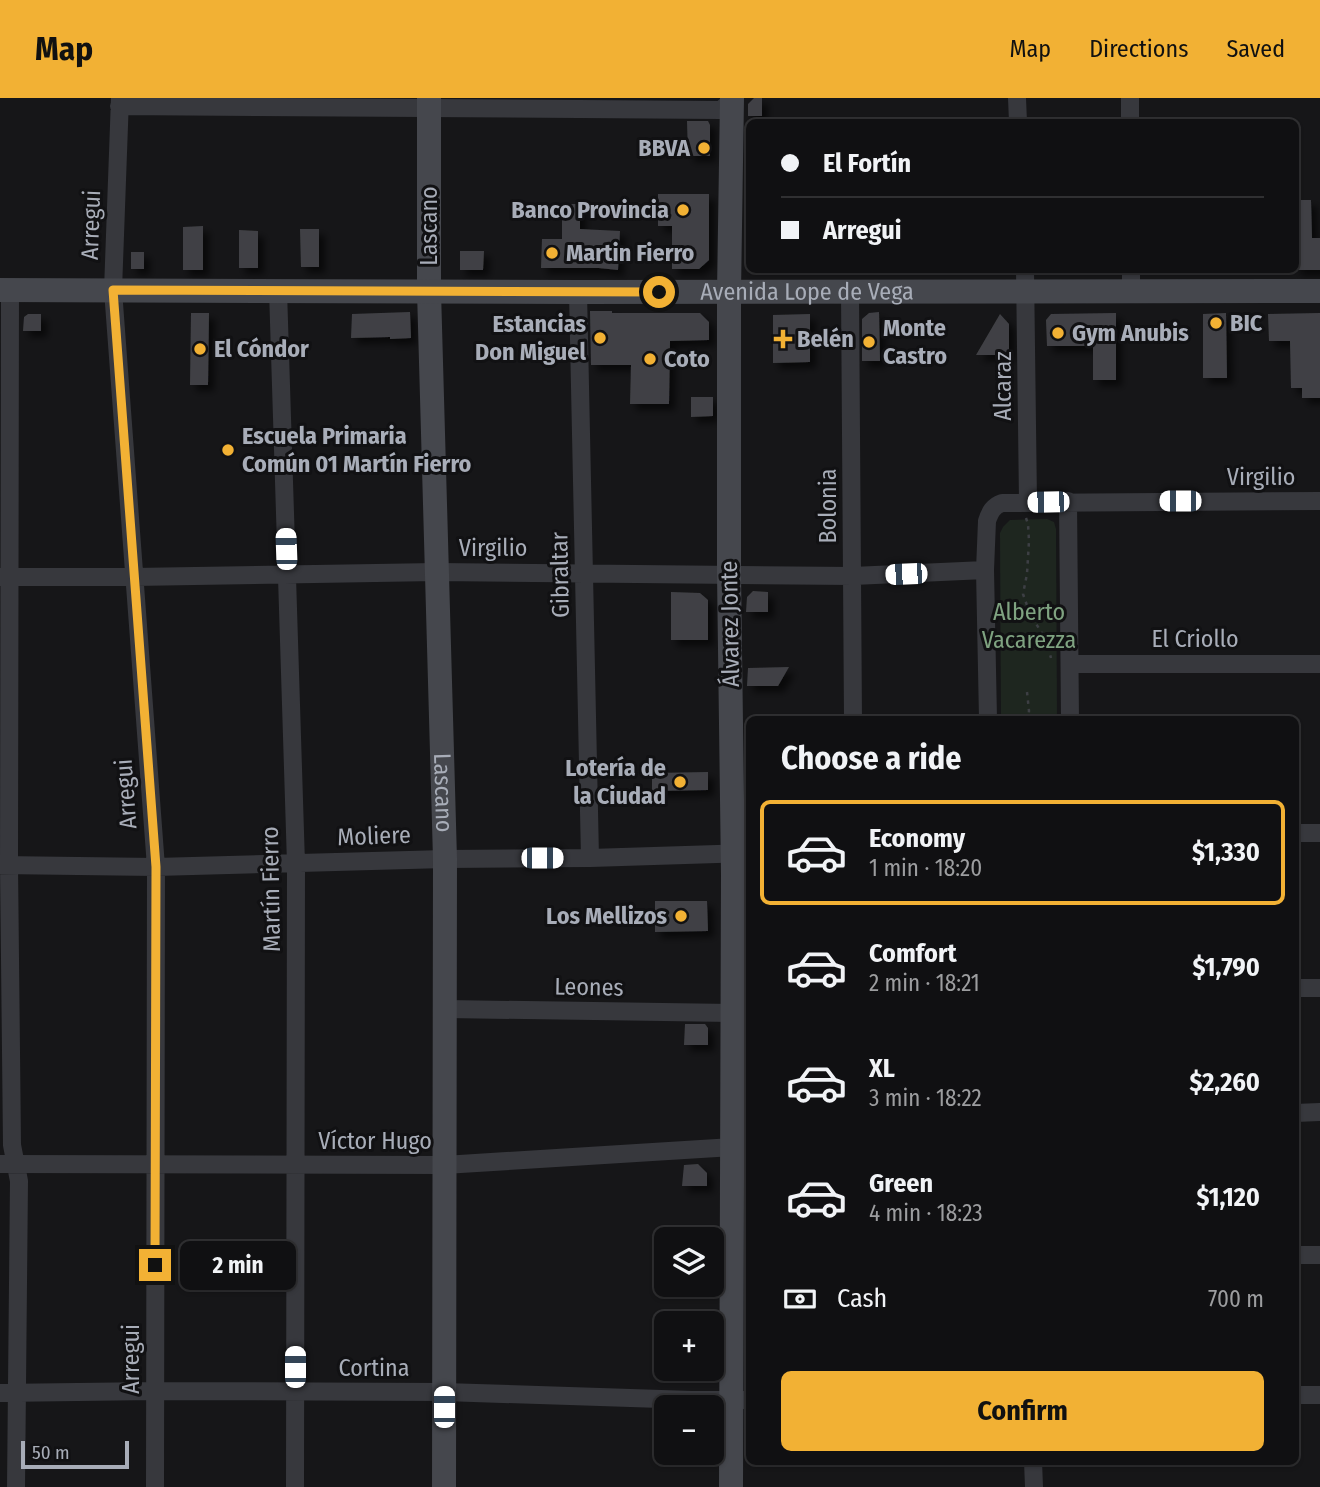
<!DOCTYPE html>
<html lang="en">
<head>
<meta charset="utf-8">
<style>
  body { margin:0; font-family:"Fira Sans Condensed",sans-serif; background:#1e1e20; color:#f1f3f6; height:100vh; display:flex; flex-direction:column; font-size:26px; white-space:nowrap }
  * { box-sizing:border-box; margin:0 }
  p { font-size:23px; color:#9c9d9f }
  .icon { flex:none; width:38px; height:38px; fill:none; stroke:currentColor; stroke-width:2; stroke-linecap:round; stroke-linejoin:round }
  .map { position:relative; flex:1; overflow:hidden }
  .sheet { position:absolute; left:746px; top:618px; width:553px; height:749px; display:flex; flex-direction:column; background:#101012; border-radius:10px; box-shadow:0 2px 5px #0004,0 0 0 2px #303032 }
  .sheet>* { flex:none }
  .hud { position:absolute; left:746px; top:21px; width:553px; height:154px; border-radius:10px; box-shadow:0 2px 5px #0004,0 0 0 2px #303032; display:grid; align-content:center; height:154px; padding:0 35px; background:#101012 }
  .controls { position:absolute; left:654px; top:1129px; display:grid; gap:14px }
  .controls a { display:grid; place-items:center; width:70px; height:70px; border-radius:10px; background:#101012; box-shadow:0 2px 5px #0004,0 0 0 2px #303032; font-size:35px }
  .scale { position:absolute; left:21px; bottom:18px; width:108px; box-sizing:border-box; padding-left:7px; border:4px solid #a8adb8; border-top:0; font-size:19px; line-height:24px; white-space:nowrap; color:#a8adb8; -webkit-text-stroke:5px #111113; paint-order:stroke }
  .end { position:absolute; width:32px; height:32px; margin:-16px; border:9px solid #f2b134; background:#111; box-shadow:0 0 0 4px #111 }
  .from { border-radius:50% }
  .bubble { position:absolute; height:49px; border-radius:10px; background:#101012; box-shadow:0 2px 5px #0004,0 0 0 2px #303032; font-size:23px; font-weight:700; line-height:49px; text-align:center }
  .car { position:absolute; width:21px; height:42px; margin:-21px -10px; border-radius:9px; box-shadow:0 0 5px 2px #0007; background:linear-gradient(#fff 24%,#345 0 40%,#fff 0 76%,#345 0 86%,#fff 0) }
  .hud b { display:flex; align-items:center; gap:24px; height:66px; font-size:26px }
  .hud b+b { border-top:2px solid #303032 }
  .hud i { width:18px; height:18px; background:#f1f3f6 }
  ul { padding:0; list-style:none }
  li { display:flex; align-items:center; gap:21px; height:105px; margin:0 14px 10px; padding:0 21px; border:4px solid transparent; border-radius:10px }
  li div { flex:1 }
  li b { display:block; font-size:26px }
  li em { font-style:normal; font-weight:700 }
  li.on { border-color:#f2b134 }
  li>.icon { width:63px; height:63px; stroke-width:1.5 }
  h2 { padding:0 35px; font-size:32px; line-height:84px }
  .pay { display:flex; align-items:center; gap:18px; height:77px; padding:0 35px; font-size:26px }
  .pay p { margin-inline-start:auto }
  .cta { display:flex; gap:14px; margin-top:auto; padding:14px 35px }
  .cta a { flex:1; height:80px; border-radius:10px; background:#f2b134; color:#111; font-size:28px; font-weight:700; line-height:80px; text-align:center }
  header { display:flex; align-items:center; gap:42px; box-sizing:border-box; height:98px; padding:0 35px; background:#f2b134; color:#111 }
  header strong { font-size:33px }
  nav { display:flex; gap:38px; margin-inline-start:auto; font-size:24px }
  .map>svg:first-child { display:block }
  .green { fill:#1e261f }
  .building { fill:#404145; filter:url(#shadow) }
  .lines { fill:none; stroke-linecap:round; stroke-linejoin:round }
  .path { stroke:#3d3f44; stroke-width:2.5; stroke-dasharray:3.5 5; stroke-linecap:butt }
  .street { stroke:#37383d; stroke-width:18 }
  .secondary { stroke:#45474d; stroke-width:24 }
  .route { stroke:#f2b134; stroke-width:9 }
  .poi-dot { fill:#f2b134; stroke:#111113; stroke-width:2.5 }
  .labels { text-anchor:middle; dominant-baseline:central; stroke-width:6; stroke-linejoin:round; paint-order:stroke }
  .poi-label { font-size:24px; font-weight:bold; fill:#a8adb8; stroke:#111113; text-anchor:start }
  .street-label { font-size:24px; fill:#a8adb8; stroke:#111113 }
  .park-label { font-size:24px; fill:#7fa381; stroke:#111113 }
</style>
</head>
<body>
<header>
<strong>Map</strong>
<nav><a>Map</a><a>Directions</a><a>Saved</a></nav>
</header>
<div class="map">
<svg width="1320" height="1389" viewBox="0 0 1320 1389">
  <defs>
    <filter id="shadow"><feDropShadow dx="6" dy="6" stdDeviation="3.5" flood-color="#0009"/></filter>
  </defs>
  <rect width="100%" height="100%" fill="#161618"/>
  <path class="green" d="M 1047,421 L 1054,424 L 1056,431 L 1057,621 L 1001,621 L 1000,435 L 1003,429 L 1010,422 Z"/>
  <path class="building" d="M 754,0 L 762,0 L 762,18 L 748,18 L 748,6 Z
    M 687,23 L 708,23 L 710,27 L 710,58 L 688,58 Z
    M 658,96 L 709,96 L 709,162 L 699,171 L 672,171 L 672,128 L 658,128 Z
    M 1295,102 L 1311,102 L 1312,140 L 1320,140 L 1320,172 L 1295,172 Z
    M 562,106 L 580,106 L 580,131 L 620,133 L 618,172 L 599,170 L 541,170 L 542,141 L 562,141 Z
    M 203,128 L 203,172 L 183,172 L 183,129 Z
    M 300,131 L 319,131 L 319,169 L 301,169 Z
    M 239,132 L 258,133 L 258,170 L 239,170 Z
    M 460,153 L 484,153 L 483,172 L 460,172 Z
    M 131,154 L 144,154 L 144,171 L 131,171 Z
    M 590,213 L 612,213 L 612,215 L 700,215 L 709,224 L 709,242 L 670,243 L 669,306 L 630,306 L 631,267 L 591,267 Z
    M 410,214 L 411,240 L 390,241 L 390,239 L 351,240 L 352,216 Z
    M 879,214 L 880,263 L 862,263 L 862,221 L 869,215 Z
    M 191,215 L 209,215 L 208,287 L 190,287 Z
    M 1116,215 L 1116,282 L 1093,282 L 1093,248 L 1047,248 L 1046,222 L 1051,216 Z
    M 1226,215 L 1227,280 L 1203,280 L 1203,216 Z
    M 1320,215 L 1320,300 L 1302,300 L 1302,290 L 1291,290 L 1290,243 L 1269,243 L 1268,216 Z
    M 28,216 L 41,216 L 41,233 L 23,233 L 24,219 Z
    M 810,216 L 810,264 L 773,265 L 773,217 Z
    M 1000,216 L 1009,226 L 1009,257 L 976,257 Z
    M 691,299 L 713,299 L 713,318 L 691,319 Z
    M 753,493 L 768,494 L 768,514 L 746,514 L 747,499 Z
    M 671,494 L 700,495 L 708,502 L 708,542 L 671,542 Z
    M 789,569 L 778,588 L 747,588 L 748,570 Z
    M 708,674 L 708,692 L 652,693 L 652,675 Z
    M 655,803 L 707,803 L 708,833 L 655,834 Z
    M 685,926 L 705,926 L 708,930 L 708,947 L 684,947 Z
    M 698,1066 L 707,1075 L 707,1088 L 682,1088 L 684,1067 Z"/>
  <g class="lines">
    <path class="path" d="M 1026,420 L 1028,426 L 1029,443 L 1027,476 L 1023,496 L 1030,516 L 1045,540 L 1051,560
      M 1027,594 L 1029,613 L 1028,621"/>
    <path class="street" d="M 120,0 L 113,192 L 156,769 L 155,1389
      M 1017,0 L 1018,24
      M 1130,0 L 1130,24
      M 119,8 L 721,12 L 734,0
      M 1025,172 L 1028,404
      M 1131,172 L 1131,194
      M 10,192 L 9,767 L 12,1047 L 19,1083 L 16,1389
      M 278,192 L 296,766 L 295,1389
      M 578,194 L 590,760
      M 850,194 L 853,621
      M 1068,403 L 1070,621
      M 0,479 L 134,479 L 436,474 L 853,478 L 985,472
      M 1070,566 L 1320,566
      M 988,621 L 985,472 L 987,423 C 990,414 993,408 1002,405 L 1320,403
      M 1295,735 L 1320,735
      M 0,767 L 156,769 L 445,761 L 590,760 L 749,755
      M 1295,890 L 1320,890
      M 446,911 L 732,915
      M 1295,1015 L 1320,1014
      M 0,1066 L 444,1067 L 749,1048
      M 1295,1157 L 1320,1157
      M 0,1295 L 155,1293 L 444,1294 L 692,1302 L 749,1302
      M 1295,1297 L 1320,1297
      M 1033,1363 L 1034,1389"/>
    <g class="secondary">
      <path id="s1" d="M 429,0 L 429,193 L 445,761 L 444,1389"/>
      <path id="s2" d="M 0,192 L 578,194 L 1320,193"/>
      <path d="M 731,1389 L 733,776 L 729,476 L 729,194 L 732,0"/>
    </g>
  </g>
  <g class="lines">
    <path class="route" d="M 155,1167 L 156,769 L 113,192 L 659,194"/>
  </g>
  <g class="poi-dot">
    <circle cx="704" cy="50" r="7"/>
    <circle cx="683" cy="112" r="7"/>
    <circle cx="552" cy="155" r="7"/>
    <circle cx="1216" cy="225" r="7"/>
    <circle cx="1058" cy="235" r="7"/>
    <circle cx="600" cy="240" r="7"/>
    <path d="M779.5 230.5h7v7h7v7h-7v7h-7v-7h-7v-7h7z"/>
    <circle cx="869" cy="244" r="7"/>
    <circle cx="200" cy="251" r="7"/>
    <circle cx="650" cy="261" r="7"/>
    <circle cx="228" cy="352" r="7"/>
    <circle cx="680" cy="684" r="7"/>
    <circle cx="681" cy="818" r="7"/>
  </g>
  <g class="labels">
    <g class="poi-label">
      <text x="690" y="50" text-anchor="end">BBVA</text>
      <text x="669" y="112" text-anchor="end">Banco Provincia</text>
      <text x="566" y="155">Martin Fierro</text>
      <text x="1230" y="225">BIC</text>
      <text x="586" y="226" text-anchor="end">Estancias<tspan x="586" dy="28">Don Miguel</tspan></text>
      <text x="883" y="230">Monte<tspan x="883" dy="28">Castro</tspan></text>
      <text x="1072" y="235">Gym Anubis</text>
      <text x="797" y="241">Belén</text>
      <text x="214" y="251">El Cóndor</text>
      <text x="664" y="261">Coto</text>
      <text x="242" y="338">Escuela Primaria<tspan x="242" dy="28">Común 01 Martín Fierro</tspan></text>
      <text x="666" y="670" text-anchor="end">Lotería de<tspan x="666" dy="28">la Ciudad</tspan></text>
      <text x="667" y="818" text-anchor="end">Los Mellizos</text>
    </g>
    <g class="street-label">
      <text transform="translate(91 127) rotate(-88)">Arregui</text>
      <text transform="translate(429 128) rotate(-90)">Lascano</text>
      <text stroke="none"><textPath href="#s2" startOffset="807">Avenida Lope de Vega</textPath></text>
      <text transform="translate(1003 288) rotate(-90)">Alcaraz</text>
      <text x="1261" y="379">Virgilio</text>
      <text transform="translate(828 408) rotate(-90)">Bolonia</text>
      <text x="493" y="450">Virgilio</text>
      <text transform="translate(560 477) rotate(-91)">Gibraltar</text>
      <text transform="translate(730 526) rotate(-91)">Álvarez Jonte</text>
      <text x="1195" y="541">El Criollo</text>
      <text stroke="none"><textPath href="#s1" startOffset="695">Lascano</textPath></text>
      <text transform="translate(126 696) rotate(-94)">Arregui</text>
      <text transform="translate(374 738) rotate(-2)">Moliere</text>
      <text transform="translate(271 791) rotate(-91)">Martín Fierro</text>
      <text transform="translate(589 889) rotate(1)">Leones</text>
      <text x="375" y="1043">Víctor Hugo</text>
      <text transform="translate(131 1261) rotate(-90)">Arregui</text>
      <text x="374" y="1270">Cortina</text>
    </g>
    <g class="park-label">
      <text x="1029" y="514">Alberto<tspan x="1029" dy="28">Vacarezza</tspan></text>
    </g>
  </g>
</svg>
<div class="controls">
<a><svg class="icon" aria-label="layers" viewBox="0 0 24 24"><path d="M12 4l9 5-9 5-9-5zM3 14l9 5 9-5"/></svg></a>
<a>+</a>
<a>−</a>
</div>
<div class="scale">50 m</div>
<i class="end from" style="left:659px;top:194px"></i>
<i class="end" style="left:155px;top:1167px"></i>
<div class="bubble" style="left:180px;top:1143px;width:116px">2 min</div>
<i class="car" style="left:1180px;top:403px;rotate:270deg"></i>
<i class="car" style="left:1048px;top:404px;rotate:269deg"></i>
<i class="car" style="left:286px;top:451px;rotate:358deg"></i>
<i class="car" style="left:906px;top:476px;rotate:268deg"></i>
<i class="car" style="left:542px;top:760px;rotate:90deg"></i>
<i class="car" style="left:295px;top:1269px;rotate:0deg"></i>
<i class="car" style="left:444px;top:1309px;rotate:0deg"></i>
<div class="hud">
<b><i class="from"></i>El Fortín</b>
<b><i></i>Arregui</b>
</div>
<section class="sheet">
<h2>Choose a ride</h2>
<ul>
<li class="on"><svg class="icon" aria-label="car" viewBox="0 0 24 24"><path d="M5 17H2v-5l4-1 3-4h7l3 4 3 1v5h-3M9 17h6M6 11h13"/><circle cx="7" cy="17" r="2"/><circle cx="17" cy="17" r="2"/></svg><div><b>Economy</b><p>1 min · 18:20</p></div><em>$1,330</em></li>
<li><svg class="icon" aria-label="car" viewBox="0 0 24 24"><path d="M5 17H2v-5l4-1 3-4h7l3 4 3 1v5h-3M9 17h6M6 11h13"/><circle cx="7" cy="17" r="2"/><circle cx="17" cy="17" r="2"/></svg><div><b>Comfort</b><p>2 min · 18:21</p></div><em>$1,790</em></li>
<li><svg class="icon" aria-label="car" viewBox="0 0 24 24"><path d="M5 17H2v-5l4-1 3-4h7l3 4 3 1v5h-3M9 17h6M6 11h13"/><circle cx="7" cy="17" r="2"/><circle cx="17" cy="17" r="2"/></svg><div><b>XL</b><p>3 min · 18:22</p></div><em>$2,260</em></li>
<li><svg class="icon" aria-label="car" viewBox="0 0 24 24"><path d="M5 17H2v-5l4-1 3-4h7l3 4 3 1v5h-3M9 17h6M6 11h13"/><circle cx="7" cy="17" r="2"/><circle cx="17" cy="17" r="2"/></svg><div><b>Green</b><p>4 min · 18:23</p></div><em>$1,120</em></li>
</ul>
<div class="pay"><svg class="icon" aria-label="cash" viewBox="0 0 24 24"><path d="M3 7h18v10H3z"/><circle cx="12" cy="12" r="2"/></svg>Cash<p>700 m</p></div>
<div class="cta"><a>Confirm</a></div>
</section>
</div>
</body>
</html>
